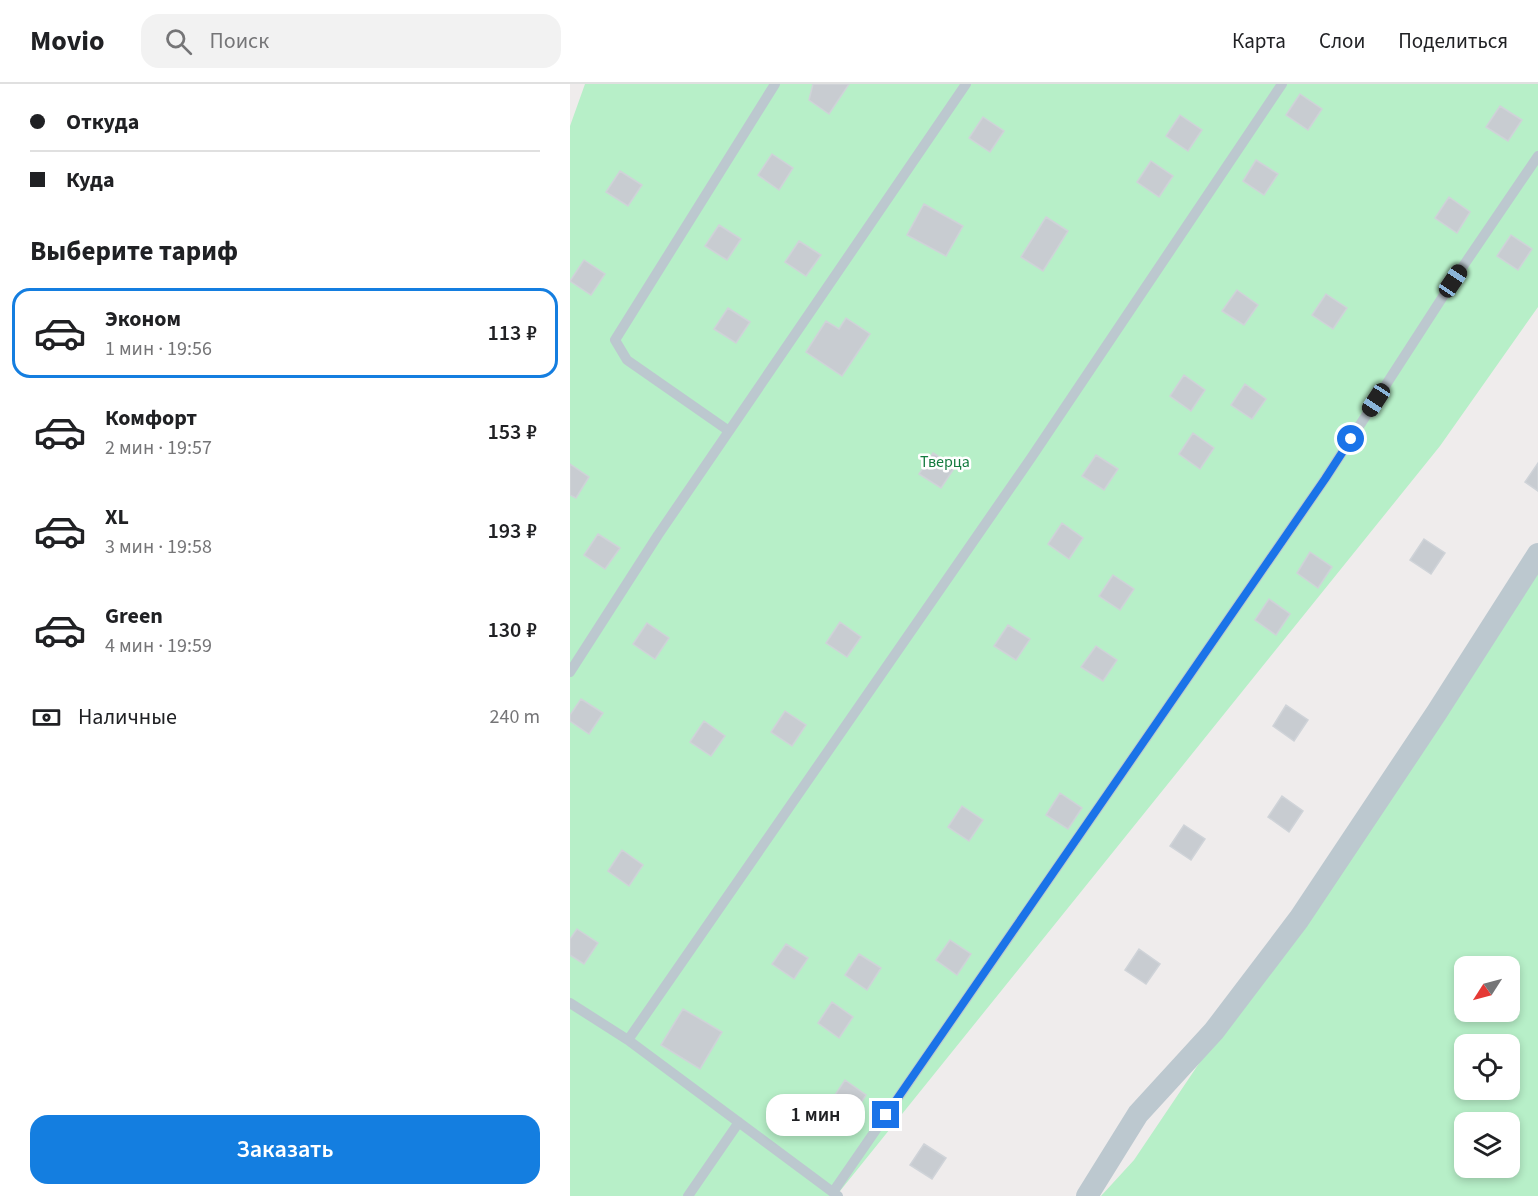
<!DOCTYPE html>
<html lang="ru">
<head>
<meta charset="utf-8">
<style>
  body { margin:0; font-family:"Source Sans 3",sans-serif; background:#f2f2f2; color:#202124; height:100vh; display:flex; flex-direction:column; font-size:22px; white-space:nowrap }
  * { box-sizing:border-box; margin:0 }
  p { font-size:20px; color:#757577 }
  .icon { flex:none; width:33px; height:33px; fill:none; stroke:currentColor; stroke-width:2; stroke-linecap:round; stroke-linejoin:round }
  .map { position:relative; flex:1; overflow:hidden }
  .drawer { display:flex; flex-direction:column; background:#fff; width:570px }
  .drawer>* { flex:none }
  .banner { display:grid; align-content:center; height:132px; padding:0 30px; background:#fff }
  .needle { width:39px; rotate:234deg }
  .tools { position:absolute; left:884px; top:872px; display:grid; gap:12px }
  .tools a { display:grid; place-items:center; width:66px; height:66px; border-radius:12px; background:#fff; box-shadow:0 3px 9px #0003; font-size:30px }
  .end { position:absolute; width:27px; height:27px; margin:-14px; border:8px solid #1a73e8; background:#fff; box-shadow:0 0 0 3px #fff }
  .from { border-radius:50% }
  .bubble { position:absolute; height:42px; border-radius:18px; background:#fff; box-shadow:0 3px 9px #0003; font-size:20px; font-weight:600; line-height:42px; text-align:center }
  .car { position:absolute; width:18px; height:36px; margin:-18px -9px; border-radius:8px; box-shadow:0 0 4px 2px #0007; background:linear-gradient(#222 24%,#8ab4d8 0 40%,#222 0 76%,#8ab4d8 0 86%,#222 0) }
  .banner b { display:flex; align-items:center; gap:21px; height:57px; font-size:22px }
  .banner b+b { border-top:2px solid #e0e0e0 }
  .banner i { width:15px; height:15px; background:#202124 }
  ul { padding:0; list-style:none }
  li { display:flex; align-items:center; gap:18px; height:90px; margin:0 12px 9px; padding:0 18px; border:3px solid transparent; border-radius:18px }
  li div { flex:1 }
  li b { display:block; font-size:22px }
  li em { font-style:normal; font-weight:600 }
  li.on { border-color:#147ee0 }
  li>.icon { width:54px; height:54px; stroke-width:1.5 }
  h2 { padding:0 30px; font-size:27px; line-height:72px }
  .pay { display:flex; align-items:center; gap:15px; height:66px; padding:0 30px; font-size:22px }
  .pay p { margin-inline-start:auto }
  .action { display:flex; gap:12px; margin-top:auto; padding:12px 30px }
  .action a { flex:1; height:69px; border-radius:18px; background:#147ee0; color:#fff; font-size:24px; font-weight:600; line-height:69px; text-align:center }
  header { display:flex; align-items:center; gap:36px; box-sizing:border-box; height:84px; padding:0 30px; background:#fff; border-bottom:2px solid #e0e0e0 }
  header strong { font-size:28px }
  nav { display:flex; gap:33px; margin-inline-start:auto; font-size:21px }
  .search { width:420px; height:54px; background:#f2f2f2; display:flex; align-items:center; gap:15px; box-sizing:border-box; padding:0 21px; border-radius:18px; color:#757577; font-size:22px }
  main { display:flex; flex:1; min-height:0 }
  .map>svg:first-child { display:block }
  .green { fill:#b7efc8; fill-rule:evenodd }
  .building { fill:#c8ccd1; stroke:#cfd3d8; stroke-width:1.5 }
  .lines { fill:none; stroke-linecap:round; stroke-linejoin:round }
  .service { stroke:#bcc8cf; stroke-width:10 }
  .minor { stroke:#bcc8cf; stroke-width:22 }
  .route { stroke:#1a73e8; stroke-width:8 }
  .labels { text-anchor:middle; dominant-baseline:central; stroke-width:5; stroke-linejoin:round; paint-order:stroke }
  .park-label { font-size:16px; fill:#147b3f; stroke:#fff }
</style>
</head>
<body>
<header>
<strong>Movio</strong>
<div class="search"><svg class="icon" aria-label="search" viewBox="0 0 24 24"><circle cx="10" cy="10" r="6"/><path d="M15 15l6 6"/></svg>Поиск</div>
<nav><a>Карта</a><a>Слои</a><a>Поделиться</a></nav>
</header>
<main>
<section class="drawer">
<div class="banner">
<b><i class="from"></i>Откуда</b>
<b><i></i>Куда</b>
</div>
<h2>Выберите тариф</h2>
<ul>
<li class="on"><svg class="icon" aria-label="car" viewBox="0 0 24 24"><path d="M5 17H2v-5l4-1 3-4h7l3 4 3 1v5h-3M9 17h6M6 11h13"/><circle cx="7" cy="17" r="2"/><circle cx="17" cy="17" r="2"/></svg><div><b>Эконом</b><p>1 мин · 19:56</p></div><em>113 ₽</em></li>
<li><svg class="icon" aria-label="car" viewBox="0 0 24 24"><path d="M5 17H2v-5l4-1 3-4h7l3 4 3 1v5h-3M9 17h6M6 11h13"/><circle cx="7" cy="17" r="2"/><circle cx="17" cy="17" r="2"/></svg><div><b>Комфорт</b><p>2 мин · 19:57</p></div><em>153 ₽</em></li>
<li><svg class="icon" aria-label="car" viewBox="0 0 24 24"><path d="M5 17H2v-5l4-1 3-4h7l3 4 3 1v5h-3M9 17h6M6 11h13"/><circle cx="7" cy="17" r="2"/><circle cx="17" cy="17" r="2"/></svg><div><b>XL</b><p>3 мин · 19:58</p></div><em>193 ₽</em></li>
<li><svg class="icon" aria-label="car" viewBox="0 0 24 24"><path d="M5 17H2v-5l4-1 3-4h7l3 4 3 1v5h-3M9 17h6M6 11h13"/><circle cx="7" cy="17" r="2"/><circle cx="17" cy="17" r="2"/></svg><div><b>Green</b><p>4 мин · 19:59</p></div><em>130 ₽</em></li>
</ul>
<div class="pay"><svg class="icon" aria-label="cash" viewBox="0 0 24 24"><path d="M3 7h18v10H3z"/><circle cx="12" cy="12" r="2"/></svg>Наличные<p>240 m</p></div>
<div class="action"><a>Заказать</a></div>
</section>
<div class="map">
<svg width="968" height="1112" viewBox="0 0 968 1112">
  <rect width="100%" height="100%" fill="#efecec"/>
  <path class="green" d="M 15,0 L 968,0 L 968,223 L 870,362 L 266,1112 L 0,1112 L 0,42 Z
    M 968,476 L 968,1112 L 531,1112 L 564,1076 ZM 894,882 L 939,882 L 939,927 L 894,927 ZM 894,960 L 939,960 L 939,1005 L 894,1005 ZM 894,1038 L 939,1038 L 939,1083 L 894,1083 Z"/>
  <path class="building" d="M 243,0 L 279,0 L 259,30 L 239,16 Z
    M 730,10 L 752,25 L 738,46 L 716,31 Z
    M 930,22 L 952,36 L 938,57 L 916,43 Z
    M 610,31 L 632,46 L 618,67 L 596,52 Z
    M 413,33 L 434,47 L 420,68 L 399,54 Z
    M 202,70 L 223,84 L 209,106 L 188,91 Z
    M 686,76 L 708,90 L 694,111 L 673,97 Z
    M 581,77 L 603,92 L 589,113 L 567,98 Z
    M 50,87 L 72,101 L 58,122 L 36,108 Z
    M 879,113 L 900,128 L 887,149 L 865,134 Z
    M 354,120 L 393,142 L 376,172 L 337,151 Z
    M 476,133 L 498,147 L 473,187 L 451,173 Z
    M 149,141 L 171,155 L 157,176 L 135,162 Z
    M 941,151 L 962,165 L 948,186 L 927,172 Z
    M 229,157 L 251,171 L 236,192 L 215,178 Z
    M 14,176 L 35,190 L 21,211 L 0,197 Z
    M 667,206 L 688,221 L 674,241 L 652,227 Z
    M 756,210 L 777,224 L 763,245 L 742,231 Z
    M 158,224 L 180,238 L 166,259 L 144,245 Z
    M 276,234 L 300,250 L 272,292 L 236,268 L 256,237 L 269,245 Z
    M 614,291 L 635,306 L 621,327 L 600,312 Z
    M 675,300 L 696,315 L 682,335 L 661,321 Z
    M 623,349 L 644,364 L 630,385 L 609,370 Z
    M 363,369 L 385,383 L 371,404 L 349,390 Z
    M 526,371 L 548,385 L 534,406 L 512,392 Z
    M 968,379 L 968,407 L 955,398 Z
    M 0,380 L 19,393 L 6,414 L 0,411 Z
    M 492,439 L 513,454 L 499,475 L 478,460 Z
    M 28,450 L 50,464 L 35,485 L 14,471 Z
    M 854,455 L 875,469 L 861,490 L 840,476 Z
    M 740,468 L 762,483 L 748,504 L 727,489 Z
    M 543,491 L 564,505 L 550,526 L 529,512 Z
    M 699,515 L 720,530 L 706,551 L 685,536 Z
    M 270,538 L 291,553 L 277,573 L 256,559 Z
    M 77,539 L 99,554 L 85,575 L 63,560 Z
    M 438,541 L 460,555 L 446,576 L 424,562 Z
    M 526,562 L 547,576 L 533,597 L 511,583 Z
    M 11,615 L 33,629 L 19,650 L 0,637 L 0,631 Z
    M 716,621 L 738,636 L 724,657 L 703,642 Z
    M 215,627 L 236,641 L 222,662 L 201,648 Z
    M 134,637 L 155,652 L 141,672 L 120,658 Z
    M 490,709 L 512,724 L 498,745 L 476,731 Z
    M 712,712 L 733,727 L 719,748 L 698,733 Z
    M 392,722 L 413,736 L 399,757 L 378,743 Z
    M 614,741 L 635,755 L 621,776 L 600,762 Z
    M 52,766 L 73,781 L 59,802 L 38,787 Z
    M 7,845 L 28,859 L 14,880 L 0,871 L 0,855 Z
    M 380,856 L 401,870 L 387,891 L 366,876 Z
    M 216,860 L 238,874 L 224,895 L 202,880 Z
    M 569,865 L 590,880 L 576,900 L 555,886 Z
    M 289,870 L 311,884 L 297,906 L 275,891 Z
    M 262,918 L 283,933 L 269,954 L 248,939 Z
    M 113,925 L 152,948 L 130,985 L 91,961 Z
    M 275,996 L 296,1011 L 283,1032 L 261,1017 Z
    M 354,1060 L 376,1074 L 362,1095 L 340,1081 Z"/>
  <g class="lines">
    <path class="service" d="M 159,347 L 57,276 L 45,256 L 205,0
      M 0,588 L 88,451 L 396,0
      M 0,919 L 58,956 L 268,1112
      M 58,956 L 461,374 L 712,0
      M 263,1108 L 755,395 L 883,197 L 968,72
      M 118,1112 L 169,1038"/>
    <path class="minor" d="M 517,1112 L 568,1030 L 644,947 L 729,835 L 867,628 L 968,470"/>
  </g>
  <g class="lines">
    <path class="route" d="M 316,1031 L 755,395 L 781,355"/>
  </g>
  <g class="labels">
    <g class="park-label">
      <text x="375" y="378">Тверца</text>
    </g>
  </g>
</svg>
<div class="tools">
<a><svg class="needle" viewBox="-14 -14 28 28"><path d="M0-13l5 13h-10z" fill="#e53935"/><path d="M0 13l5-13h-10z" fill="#757577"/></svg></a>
<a><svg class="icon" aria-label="locate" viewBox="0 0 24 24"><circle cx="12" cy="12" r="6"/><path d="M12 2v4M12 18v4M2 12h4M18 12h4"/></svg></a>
<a><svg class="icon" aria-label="layers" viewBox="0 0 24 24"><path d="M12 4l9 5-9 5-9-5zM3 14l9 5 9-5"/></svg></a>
</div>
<i class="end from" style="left:781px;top:355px"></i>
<i class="end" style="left:316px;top:1031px"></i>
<div class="bubble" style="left:196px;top:1010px;width:99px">1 мин</div>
<i class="car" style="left:883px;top:197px;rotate:34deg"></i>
<i class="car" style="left:806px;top:316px;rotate:213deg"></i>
</div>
</main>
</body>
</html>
